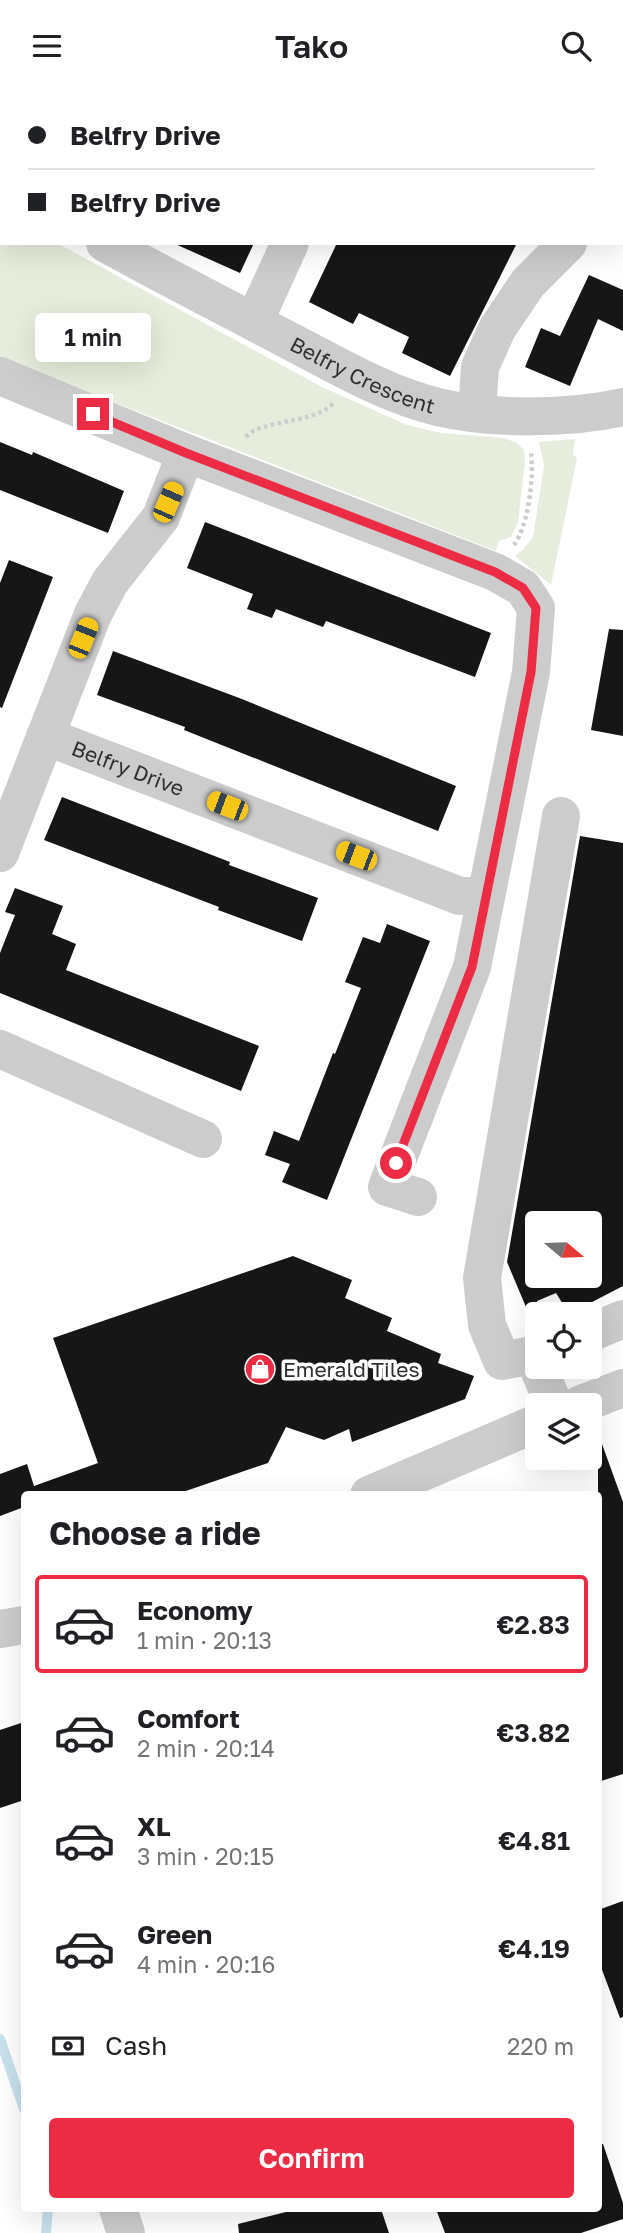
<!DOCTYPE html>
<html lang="en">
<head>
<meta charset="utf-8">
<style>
  body { margin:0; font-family:"Golos Text",sans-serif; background:#f2f2f2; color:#202124; height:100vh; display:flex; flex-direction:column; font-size:26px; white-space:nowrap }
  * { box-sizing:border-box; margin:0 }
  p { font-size:23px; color:#757577 }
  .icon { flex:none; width:38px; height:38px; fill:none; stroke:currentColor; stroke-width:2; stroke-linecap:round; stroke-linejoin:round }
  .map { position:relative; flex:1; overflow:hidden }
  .details { position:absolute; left:21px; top:1400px; width:581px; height:721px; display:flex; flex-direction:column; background:#fff; border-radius:7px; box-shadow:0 7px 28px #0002 }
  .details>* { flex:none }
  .hud { position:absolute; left:0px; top:0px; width:623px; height:154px; box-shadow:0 7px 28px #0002; display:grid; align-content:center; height:154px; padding:0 28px; background:#fff }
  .needle { width:46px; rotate:109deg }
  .fabs { position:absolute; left:525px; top:1120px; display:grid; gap:14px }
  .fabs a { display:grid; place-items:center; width:77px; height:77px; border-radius:7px; background:#fff; box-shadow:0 7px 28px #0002; font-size:35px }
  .end { position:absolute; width:32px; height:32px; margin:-16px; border:9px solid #ec2b44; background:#fff; box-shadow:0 0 0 4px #fff }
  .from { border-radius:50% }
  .bubble { position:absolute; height:49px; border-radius:7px; background:#fff; box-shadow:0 7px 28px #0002; font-size:23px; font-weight:600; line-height:49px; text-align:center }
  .car { position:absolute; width:21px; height:42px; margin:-21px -10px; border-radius:9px; box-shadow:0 0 5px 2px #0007; background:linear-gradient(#f5c518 24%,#345 0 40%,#f5c518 0 76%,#345 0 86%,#f5c518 0) }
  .hud b { display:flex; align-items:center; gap:24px; height:66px; font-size:26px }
  .hud b+b { border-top:2px solid #e0e0e0 }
  .hud i { width:18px; height:18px; background:#202124 }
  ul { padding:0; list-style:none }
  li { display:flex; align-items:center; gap:21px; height:98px; margin:0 14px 10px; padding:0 14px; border:4px solid transparent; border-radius:7px }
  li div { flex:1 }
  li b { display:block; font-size:26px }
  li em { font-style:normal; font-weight:600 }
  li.current { border-color:#ec2b44 }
  li>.icon { width:63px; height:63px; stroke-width:1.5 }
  h2 { padding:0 28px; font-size:32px; line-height:84px }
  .pay { display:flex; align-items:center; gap:18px; height:77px; padding:0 28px; font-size:26px }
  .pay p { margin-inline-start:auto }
  .button { display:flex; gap:14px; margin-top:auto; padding:14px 28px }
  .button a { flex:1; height:80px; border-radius:7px; background:#ec2b44; color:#fff; font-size:28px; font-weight:600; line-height:80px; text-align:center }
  header { display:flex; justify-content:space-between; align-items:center; height:91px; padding:0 28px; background:#fff; font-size:32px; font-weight:600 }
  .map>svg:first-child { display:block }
  .green { fill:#e6eddc }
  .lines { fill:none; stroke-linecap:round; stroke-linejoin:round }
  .stream { stroke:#c8e1ed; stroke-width:10 }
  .building { fill:#161616; fill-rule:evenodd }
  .path { stroke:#ccc; stroke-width:4.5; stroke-dasharray:3.5 3.5; stroke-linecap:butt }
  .minor { stroke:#ccc; stroke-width:38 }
  .route { stroke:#ec2b44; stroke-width:9 }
  .labels { text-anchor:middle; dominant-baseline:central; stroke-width:7; stroke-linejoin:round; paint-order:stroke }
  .street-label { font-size:21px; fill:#2f2f2f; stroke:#fff }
  .poi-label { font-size:21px; fill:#2f2f2f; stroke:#fff; text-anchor:start }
</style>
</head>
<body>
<header><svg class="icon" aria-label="menu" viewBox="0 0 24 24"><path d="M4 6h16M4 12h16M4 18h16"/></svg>Tako<svg class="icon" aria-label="search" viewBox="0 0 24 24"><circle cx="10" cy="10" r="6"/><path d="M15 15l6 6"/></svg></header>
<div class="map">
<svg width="623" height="2142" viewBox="0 0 623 2142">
  <rect width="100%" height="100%" fill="#fff"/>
  <path class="green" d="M 0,122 L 2,152 L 57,152 L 322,296 L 407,334 L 441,342 L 504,347 L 517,352 L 524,359 L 525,372 L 518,431 L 511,446 L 499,450 L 496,460 L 0,267 Z
    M 575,348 L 573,364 L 577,367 L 551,494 L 515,465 L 523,459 L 533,446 L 544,375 L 539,351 Z"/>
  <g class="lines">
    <path class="stream" d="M 0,1948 L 24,2018
      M 46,2142 L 48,2118"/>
  </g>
  <path class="building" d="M 173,152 L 254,152 L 240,182 Z
    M 337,152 L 517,152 L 450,285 L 402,262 L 409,246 L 359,222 L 353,233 L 309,211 Z
    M 589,184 L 623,199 L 623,240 L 598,228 L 570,295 L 525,276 L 541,237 L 560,245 Z
    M 0,351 L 32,364 L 33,361 L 124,400 L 108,442 L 0,399 Z
    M 205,431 L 491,542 L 475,586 L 326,530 L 323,536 L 276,518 L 272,527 L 247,518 L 253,503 L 187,477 Z
    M 9,469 L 53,486 L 2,617 L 0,616 L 0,492 Z
    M 609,538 L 623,539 L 623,645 L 591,639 Z
    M 113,560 L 242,608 L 456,695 L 438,740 L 184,639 L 185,636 L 97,604 Z
    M 62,706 L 230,771 L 229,774 L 318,807 L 302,850 L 218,819 L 219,816 L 44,749 Z
    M 580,745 L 623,752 L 623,1195 L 569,1223 L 556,1202 L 537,1210 L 537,1242 L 507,1171 ZM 537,1132 L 590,1132 L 590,1185 L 537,1185 Z
    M 15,797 L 63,815 L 52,843 L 76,853 L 66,879 L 259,955 L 241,1000 L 0,902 L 0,862 L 15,824 L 5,821 Z
    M 387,833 L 430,850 L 327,1109 L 282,1091 L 290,1073 L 265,1064 L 274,1040 L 299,1050 L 333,962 L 335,963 L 361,897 L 345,891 L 363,846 L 380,852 Z
    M 293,1165 L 352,1189 L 345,1207 L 392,1227 L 387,1240 L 441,1263 L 438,1272 L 474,1285 L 465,1308 L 352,1351 L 349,1338 L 324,1349 L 286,1336 L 268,1372 L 174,1404 L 24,1404 L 24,1416 L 0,1425 L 0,1383 L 27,1373 L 34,1395 L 98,1372 L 53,1247 Z
    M 598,1353 L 602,1353 L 623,1411 L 623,1683 L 598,1691 Z
    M 24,1631 L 24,1709 L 0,1717 L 0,1639 Z
    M 623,1810 L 623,1926 L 620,1927 L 598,1868 L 598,1819 Z
    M 603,2053 L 623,2112 L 623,2128 L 581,2142 L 445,2142 L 436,2118 L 598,2118 L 598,2054 Z
    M 298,2118 L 381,2118 L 389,2142 L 239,2142 L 238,2133 Z"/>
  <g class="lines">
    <path class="path" d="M 246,346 C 260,328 312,334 334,312
      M 514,454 C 529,433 534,386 531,361"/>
    <g class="minor">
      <path d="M 84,2 L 85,0"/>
      <path d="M 363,2 L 364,0"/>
      <path d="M 0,95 L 2,96"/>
      <path d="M 621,114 L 623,113"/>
      <path id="s1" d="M 105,152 C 164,185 224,215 284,247 C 333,272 384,303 438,316 C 492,329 570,328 623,316"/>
      <path d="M 254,231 L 290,152"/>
      <path d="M 0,285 L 186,362 L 495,481 L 523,497 L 536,517 L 531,581 L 472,876 L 387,1096 L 418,1106"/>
      <path d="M 477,321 L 480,276 L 497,238 L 528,192 L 568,152"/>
      <path id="s2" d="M 45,645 L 460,805 L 486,805"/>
      <path d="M 0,762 L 93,523 L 110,491 L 161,426 L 186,362"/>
      <path d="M 0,958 L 203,1048"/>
      <path d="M 590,1242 L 623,1228"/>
      <path d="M 537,1263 L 502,1270 L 487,1234 L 482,1187 L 561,725"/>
      <path d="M 538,1276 L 554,1314"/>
      <path d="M 579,1314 L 623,1297"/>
      <path d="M 369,1404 L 537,1332"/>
      <path d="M 0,1538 L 24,1534"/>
      <path d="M 118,2118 L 126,2142"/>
    </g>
  </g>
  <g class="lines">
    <path class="route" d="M 93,323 L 186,362 L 495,481 L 523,497 L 536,517 L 531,581 L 472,876 L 396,1072"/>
  </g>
  <defs>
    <g id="shop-disc" transform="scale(1.575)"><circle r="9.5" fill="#ec2b44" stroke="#fff"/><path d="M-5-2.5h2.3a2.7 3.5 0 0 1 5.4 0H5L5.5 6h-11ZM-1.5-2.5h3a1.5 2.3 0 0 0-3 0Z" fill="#fff"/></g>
  </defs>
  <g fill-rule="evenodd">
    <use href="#shop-disc" x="260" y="1278"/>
  </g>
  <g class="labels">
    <g class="street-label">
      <text stroke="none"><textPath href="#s1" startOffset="290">Belfry Crescent</textPath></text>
      <text stroke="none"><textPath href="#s2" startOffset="89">Belfry Drive</textPath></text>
    </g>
    <g class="poi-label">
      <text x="283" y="1278">Emerald Tiles</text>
    </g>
  </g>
</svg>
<div class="fabs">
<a><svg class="needle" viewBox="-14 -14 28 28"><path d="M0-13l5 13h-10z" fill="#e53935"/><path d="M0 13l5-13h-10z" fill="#757577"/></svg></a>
<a><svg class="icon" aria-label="locate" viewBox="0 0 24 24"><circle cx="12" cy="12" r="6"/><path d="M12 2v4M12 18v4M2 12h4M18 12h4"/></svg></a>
<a><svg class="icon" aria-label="layers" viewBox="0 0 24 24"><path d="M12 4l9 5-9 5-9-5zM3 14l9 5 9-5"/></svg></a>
</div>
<i class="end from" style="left:396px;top:1072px"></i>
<i class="end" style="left:93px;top:323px"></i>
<div class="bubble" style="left:35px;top:222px;width:116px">1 min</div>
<i class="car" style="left:168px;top:411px;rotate:24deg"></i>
<i class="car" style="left:83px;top:547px;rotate:22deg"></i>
<i class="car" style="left:227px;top:715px;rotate:291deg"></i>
<i class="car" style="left:356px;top:765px;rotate:291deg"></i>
<div class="hud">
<b><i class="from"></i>Belfry Drive</b>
<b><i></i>Belfry Drive</b>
</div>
<section class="details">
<h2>Choose a ride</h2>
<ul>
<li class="current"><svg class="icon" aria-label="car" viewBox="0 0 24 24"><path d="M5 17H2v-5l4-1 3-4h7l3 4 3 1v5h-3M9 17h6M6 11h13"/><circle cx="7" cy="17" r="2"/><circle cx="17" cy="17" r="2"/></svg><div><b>Economy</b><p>1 min · 20:13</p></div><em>€2.83</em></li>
<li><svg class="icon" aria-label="car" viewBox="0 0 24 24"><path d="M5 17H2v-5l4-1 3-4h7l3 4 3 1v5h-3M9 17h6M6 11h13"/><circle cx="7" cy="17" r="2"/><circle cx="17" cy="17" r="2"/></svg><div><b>Comfort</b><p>2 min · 20:14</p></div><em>€3.82</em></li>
<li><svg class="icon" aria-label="car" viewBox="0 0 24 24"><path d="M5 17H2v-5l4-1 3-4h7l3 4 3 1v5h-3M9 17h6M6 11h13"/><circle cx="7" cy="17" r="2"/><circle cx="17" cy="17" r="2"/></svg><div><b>XL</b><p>3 min · 20:15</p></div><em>€4.81</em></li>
<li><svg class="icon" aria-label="car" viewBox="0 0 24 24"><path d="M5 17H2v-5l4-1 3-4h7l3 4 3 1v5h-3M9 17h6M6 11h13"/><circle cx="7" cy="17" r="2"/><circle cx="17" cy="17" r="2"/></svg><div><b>Green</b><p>4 min · 20:16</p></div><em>€4.19</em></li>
</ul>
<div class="pay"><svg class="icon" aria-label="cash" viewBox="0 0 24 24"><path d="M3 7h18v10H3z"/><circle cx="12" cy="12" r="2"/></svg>Cash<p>220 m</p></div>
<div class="button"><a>Confirm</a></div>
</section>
</div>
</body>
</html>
